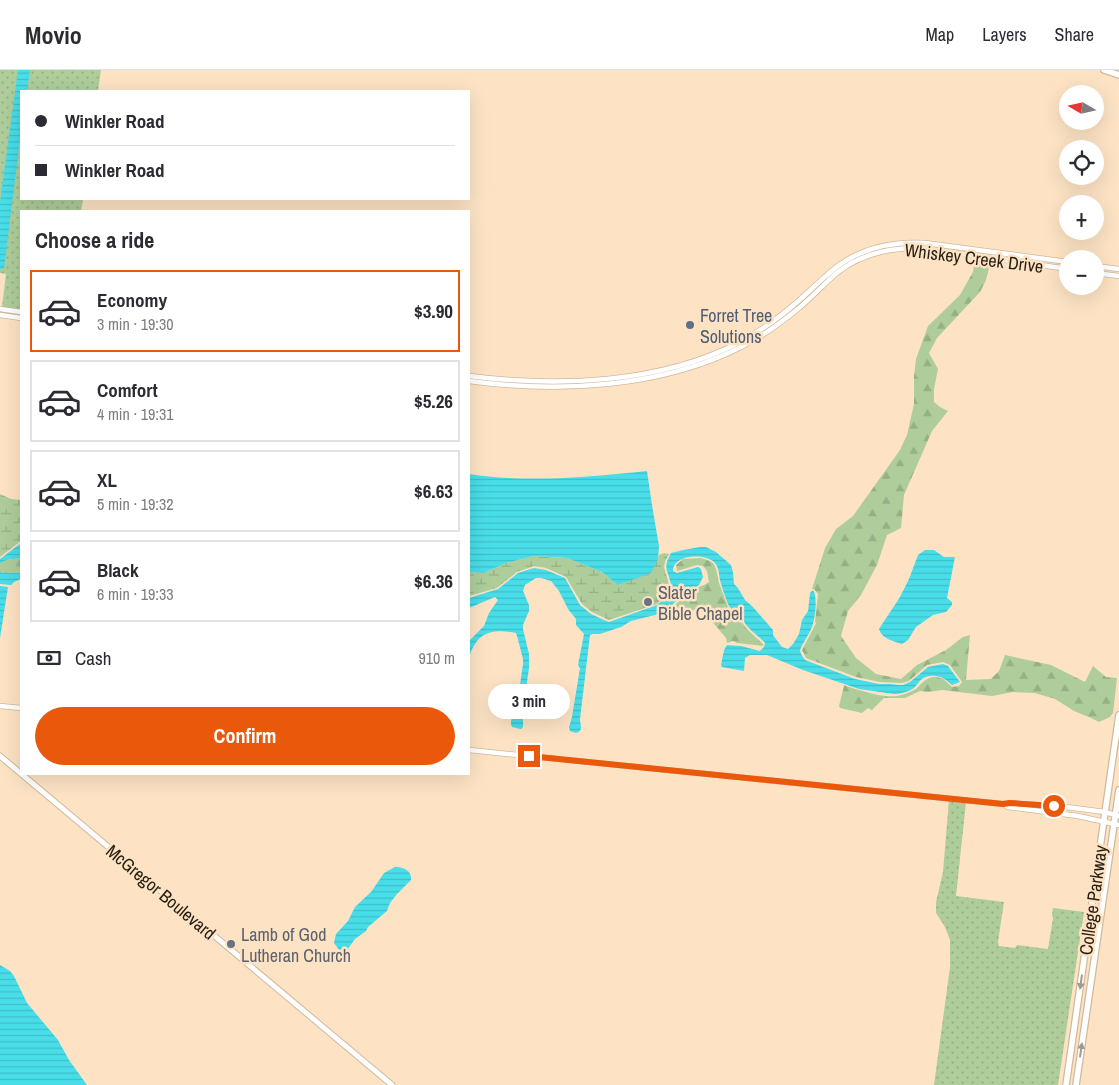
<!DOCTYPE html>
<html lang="en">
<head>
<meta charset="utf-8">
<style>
  body { margin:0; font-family:"Archivo Narrow",sans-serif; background:#f2f2f3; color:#2b2b33; height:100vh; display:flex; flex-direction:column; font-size:19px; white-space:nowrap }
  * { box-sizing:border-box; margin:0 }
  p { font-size:16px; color:#7c7c81 }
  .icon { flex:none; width:28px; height:28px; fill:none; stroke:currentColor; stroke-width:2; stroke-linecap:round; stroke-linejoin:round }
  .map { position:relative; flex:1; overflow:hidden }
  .side { position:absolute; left:20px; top:140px; width:450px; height:565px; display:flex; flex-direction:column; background:#fff; border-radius:0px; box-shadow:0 5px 20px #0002 }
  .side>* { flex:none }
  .guide { position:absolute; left:20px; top:20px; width:450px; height:110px; border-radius:0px; box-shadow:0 5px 20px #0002; display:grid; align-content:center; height:110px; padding:0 15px; background:#fff }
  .needle { width:32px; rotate:279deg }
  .tools { position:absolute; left:1059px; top:15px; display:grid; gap:10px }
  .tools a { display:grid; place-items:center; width:45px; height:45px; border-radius:50%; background:#fff; box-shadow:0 5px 20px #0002; font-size:25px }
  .end { position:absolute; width:22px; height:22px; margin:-11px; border:6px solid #ea580c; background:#fff; box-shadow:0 0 0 2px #fff }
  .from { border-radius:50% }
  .bubble { position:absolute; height:35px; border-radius:18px; background:#fff; box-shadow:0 5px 20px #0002; font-size:16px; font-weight:800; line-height:35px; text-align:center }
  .guide b { display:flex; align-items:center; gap:18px; height:48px; font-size:19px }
  .guide b+b { border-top:1px solid #e1e1e2 }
  .guide i { width:12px; height:12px; background:#2b2b33 }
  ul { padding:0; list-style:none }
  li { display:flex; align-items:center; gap:15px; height:82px; margin:0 10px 8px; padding:0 5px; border:2px solid #e1e1e2; border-radius:0px }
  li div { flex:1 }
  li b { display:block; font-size:19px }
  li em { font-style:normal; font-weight:800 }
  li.active { border-color:#ea580c }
  li>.icon { width:45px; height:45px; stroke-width:1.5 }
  h2 { padding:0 15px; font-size:22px; line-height:60px }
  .pay { display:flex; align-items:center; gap:12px; height:55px; padding:0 15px; font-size:19px }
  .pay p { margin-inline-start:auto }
  .button { display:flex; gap:10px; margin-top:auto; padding:10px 15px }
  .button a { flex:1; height:58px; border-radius:30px; background:#ea580c; color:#fff; font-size:20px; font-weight:800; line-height:58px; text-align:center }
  header { display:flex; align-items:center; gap:30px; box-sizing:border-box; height:70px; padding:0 25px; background:#fff; border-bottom:1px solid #e1e1e2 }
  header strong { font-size:24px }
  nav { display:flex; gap:28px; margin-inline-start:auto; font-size:18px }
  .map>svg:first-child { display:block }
  .grass { fill:url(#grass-dots) }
  .forest { fill:url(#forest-firs) }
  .wetland { fill:url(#wetland-marsh) }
  .water { fill:url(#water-rules) }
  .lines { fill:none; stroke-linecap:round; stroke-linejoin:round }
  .tertiary-casing { stroke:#d1b99b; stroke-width:6 }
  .secondary-casing { stroke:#d1b99b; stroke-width:7 }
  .primary-casing { stroke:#d1b99b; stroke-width:8 }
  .tertiary { stroke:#fff; stroke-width:4.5 }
  .secondary { stroke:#fff; stroke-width:5 }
  .primary { stroke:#fff; stroke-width:5.5 }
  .oneway { fill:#9e9a95 }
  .route { stroke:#ea580c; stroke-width:6 }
  .service-dot { fill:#5c6f8a; stroke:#fde3c4; stroke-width:2 }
  .worship-dot { fill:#6b7280; stroke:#fde3c4; stroke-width:2 }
  .labels { text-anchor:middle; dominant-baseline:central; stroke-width:5; stroke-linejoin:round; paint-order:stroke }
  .street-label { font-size:18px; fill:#271e13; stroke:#fde3c4 }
  .service-label { font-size:18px; fill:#4e5e75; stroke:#fde3c4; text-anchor:start }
  .worship-label { font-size:18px; fill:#5b616d; stroke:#fde3c4; text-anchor:start }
</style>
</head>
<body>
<header>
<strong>Movio</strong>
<nav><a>Map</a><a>Layers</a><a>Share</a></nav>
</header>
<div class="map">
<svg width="1119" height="1015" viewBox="0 0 1119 1015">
  <defs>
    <pattern id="grass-dots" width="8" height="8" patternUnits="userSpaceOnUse" patternTransform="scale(1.25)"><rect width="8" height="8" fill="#aecd9b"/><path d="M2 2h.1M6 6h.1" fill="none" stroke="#96b085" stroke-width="1.8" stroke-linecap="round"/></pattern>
    <pattern id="forest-firs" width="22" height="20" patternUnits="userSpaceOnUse" patternTransform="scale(1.25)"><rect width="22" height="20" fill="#aecd9b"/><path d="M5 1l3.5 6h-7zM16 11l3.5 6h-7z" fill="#96b085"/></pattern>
    <pattern id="wetland-marsh" width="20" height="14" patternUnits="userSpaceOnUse" patternTransform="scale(1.25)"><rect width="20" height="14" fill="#aecd9b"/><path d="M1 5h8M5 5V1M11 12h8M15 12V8" fill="none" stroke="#96b085"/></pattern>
    <pattern id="water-rules" width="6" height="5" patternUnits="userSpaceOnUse" patternTransform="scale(1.25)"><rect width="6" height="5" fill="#48dee9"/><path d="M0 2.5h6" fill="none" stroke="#3fbec7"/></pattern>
  </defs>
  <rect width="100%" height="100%" fill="#fde3c4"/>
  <path class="grass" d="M 0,0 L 101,0 L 98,21 L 21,21 L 21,129 L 83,129 L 81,141 L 21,141 L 21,240 L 2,237 L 6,204 L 0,203 Z
    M 949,730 L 966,732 L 956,826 L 1004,832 L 998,872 L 999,876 L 1014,878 L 1016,877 L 1017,875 L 1048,879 L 1053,848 L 1052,846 L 1053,838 L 1084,842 L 1058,1015 L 934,1015 L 950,897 L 950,870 L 945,857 L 936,843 L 936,832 L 943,802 Z"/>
  <path class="forest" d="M 975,188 L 991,190 L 986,210 L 980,222 L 937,268 L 929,283 L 938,299 L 934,319 L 934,332 L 940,337 L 948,341 L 932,361 L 904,425 L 901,458 L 887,465 L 877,495 L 861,525 L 848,541 L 841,566 L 856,588 L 876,604 L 901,609 L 917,595 L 946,580 L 963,567 L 970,565 L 966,610 L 991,609 L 999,601 L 1005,585 L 1051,595 L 1085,612 L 1093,596 L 1106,607 L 1117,608 L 1113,643 L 1110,647 L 1099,652 L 1091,648 L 1074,641 L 1055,629 L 1035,623 L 1013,622 L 992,626 L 942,620 L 928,622 L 920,621 L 905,628 L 884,628 L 872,640 L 868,638 L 862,643 L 840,638 L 839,636 L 844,616 L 843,615 C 859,620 881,628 897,626 C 903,625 911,622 916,619 C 924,611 930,603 943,609 C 946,611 949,614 952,617 L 959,616 L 962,612 L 950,595 L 943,592 L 927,595 L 909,611 L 902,613 L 880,612 L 856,607 L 806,588 L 802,580 L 816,553 L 815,552 L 818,524 L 814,519 L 812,519 L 825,478 L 836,459 L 853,446 L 900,380 L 907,365 L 914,334 L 914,307 L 916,289 L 928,256 L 960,225 L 973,202 Z
    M 21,488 L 21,503 L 6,503 L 0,502 L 0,493 L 2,493 L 6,490 Z
    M 701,488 L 710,491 L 714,494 L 716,499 L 719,513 L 728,537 L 740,550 L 747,559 L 763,574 L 763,576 L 737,573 L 733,571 L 727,573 L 726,568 L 704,542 L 674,537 C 679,529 692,520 701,516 C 704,515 706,514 709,512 L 707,501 L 703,496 L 697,495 L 677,501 L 676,495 L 683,489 Z"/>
  <path class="wetland" d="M 0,424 L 11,429 L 21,430 L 21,471 L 0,487 Z
    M 664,483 L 669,484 C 660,500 666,498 669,515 L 664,526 L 657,534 L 609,550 L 592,542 L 582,534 L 566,507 L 546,498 L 534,496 L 517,502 L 497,518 L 469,526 L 469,502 L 484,503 L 506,493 L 534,486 L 567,488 L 602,502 L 619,515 L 658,489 L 659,485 Z"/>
  <path class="water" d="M 18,0 L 30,0 L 27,21 L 21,21 L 21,61 L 4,199 L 0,199 L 0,132 Z
    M 647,401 L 652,435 L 659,476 L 658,489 L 651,503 L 618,515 L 602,502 L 567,488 L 534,486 L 506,493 L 484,503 L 469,502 L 469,404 C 528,413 589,407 647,401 Z
    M 21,473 L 21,488 L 6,490 L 2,493 L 0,493 L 0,489 Z
    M 700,477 L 706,477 L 716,482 L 731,495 L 733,502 L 734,514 L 738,518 L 745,530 L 753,537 L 773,560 L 773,565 L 782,577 L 788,579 L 793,574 L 799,564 L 802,550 L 808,541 L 810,523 L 813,520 C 818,527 815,549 812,557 C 809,565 803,572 800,580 L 801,584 L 805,590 L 855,609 L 879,614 L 889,614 L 899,615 L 903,615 L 910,612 L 928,597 L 943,594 L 948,596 L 960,612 L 952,615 C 944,607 933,602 922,609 C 919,611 917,615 914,618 C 908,622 900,624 894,624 L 859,619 L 803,600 L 767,585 L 750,585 L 745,588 L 744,601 L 722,597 L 721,595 L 724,580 L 727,575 L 741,576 L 760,581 L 764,577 L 765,573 C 760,567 753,563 748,557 C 745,554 743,550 741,547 C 737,544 732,540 729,536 C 726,530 722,517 720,510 C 719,504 719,497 714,492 C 705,483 673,484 673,501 L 677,503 L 698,497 L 701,499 L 703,507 L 699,515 L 679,528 L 669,538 L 663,543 L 631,551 L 621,557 L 600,564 L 593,564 L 590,565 L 580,649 C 580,655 584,661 576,663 L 570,661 L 569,657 L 572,647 L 580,598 L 578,595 L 584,564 L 576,555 L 576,549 L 568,539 L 559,521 L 551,511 L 541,508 L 536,508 L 525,515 L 523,521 L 529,535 L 529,541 L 523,555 L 523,559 L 529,584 L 529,598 L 523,640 L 523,657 L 521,659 L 512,657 L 511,654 L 511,650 L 516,643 L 523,594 L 523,589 L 517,566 L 516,563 C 491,558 476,563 469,588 L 469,571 L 484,556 L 489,543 L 498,530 L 495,527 L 469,538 L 469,528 L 498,519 L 518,503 L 534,498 L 546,500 L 565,508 L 580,535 L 591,544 L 604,550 L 609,552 L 657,535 L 666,527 L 671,515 C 668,498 662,500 671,483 L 683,480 Z
    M 925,480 L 934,480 L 944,487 L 955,487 L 947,528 L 952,532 L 952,535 L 946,542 L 933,545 L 916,557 L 908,570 L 902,574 C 893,571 882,569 879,559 L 900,527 L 909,509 L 918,485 Z
    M 0,502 L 6,503 L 21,503 L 21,509 L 14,512 L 11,515 L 0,514 Z
    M 0,516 L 8,517 L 0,568 Z
    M 395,797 C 404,797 412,801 411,810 L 397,824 L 390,833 L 387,841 L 368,857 L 366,861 L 355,869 L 347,880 L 343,882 L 340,881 L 334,873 L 336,864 L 348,851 L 355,837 L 371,822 L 384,803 Z
    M 0,895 L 10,901 L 14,906 L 27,933 L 58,970 L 69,990 L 87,1015 L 0,1015 Z"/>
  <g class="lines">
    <g class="tertiary-casing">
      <path id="tertiary" d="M 1095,196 L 1119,199
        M 1095,203 L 1119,206
        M 0,239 L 21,242
        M 0,245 L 21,248
        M 469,306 C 557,317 660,314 740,272 C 760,261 779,248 796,233 C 807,224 816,214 827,205 C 854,180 889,171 925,173 L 1068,192
        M 469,311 C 558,323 662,318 743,276 C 763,266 782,252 799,238 C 813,226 825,213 838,202 C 864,182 897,176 928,179 L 1068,199
        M 0,636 L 21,638
        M 469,680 L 1003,734 L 1010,733 L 1066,737 L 1105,742 L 1119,746
        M 1003,734 L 1008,737 L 1078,746 L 1119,755"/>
    </g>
    <g class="secondary-casing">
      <path id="secondary" d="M 0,686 L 392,1015"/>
    </g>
    <g class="primary-casing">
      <path id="primary" d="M 1104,0 L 1119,5
        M 1066,1015 L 1119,645
        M 1076,1015 L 1119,720"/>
    </g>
    <use href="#tertiary" class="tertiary"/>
    <use href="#secondary" class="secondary"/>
    <use href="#primary" class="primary"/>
  </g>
  <defs><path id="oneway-solid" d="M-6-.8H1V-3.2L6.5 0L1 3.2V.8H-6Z" transform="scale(1.25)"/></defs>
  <g class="oneway">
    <use href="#oneway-solid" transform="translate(1081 912) rotate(98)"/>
    <use href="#oneway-solid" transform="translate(1081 980) rotate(-82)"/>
  </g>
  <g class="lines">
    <path class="route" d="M 529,686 L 1003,734 L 1010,733 L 1054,736"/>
  </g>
  <circle class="service-dot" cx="690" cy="255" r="5"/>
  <g class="worship-dot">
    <circle cx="648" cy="532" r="5"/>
    <circle cx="231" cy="874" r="5"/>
  </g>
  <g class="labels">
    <g class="street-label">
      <text transform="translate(974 188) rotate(7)">Whiskey Creek Drive</text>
      <text transform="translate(161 822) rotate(40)">McGregor Boulevard</text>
      <text transform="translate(1093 830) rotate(-82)">College Parkway</text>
    </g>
    <g class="service-label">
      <text x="700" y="245">Forret Tree<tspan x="700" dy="21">Solutions</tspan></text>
    </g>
    <g class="worship-label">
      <text x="658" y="522">Slater<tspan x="658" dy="21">Bible Chapel</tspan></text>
      <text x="241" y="864">Lamb of God<tspan x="241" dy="21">Lutheran Church</tspan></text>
    </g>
  </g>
</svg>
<div class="tools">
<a><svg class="needle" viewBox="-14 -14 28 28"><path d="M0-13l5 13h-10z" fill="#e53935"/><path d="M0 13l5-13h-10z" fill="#7c7c81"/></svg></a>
<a><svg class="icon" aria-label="locate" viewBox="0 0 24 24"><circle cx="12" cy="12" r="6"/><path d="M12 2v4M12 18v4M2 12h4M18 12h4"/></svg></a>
<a>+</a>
<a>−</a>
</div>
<i class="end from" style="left:1054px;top:736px"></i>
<i class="end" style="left:529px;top:686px"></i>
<div class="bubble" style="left:488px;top:614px;width:82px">3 min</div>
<div class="guide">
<b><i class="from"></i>Winkler Road</b>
<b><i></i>Winkler Road</b>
</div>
<section class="side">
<h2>Choose a ride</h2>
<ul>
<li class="active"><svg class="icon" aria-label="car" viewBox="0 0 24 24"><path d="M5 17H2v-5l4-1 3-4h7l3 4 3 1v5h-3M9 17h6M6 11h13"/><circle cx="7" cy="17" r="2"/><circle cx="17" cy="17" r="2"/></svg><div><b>Economy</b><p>3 min · 19:30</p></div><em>$3.90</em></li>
<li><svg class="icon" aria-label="car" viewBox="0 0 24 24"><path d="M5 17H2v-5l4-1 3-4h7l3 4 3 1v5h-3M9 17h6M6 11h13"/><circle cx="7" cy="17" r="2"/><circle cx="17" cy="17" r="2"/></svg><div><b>Comfort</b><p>4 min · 19:31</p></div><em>$5.26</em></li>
<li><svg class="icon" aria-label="car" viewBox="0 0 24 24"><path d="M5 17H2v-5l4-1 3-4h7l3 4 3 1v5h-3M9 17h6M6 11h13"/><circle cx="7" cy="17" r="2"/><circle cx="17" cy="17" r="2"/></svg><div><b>XL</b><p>5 min · 19:32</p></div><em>$6.63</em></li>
<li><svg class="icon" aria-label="car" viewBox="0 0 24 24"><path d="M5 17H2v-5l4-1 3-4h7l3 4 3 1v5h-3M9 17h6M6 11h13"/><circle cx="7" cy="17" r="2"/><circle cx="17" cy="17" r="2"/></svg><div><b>Black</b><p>6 min · 19:33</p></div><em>$6.36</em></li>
</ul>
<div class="pay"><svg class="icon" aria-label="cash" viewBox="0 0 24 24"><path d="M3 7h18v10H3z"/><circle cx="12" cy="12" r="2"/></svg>Cash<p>910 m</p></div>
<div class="button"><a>Confirm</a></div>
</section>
</div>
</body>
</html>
